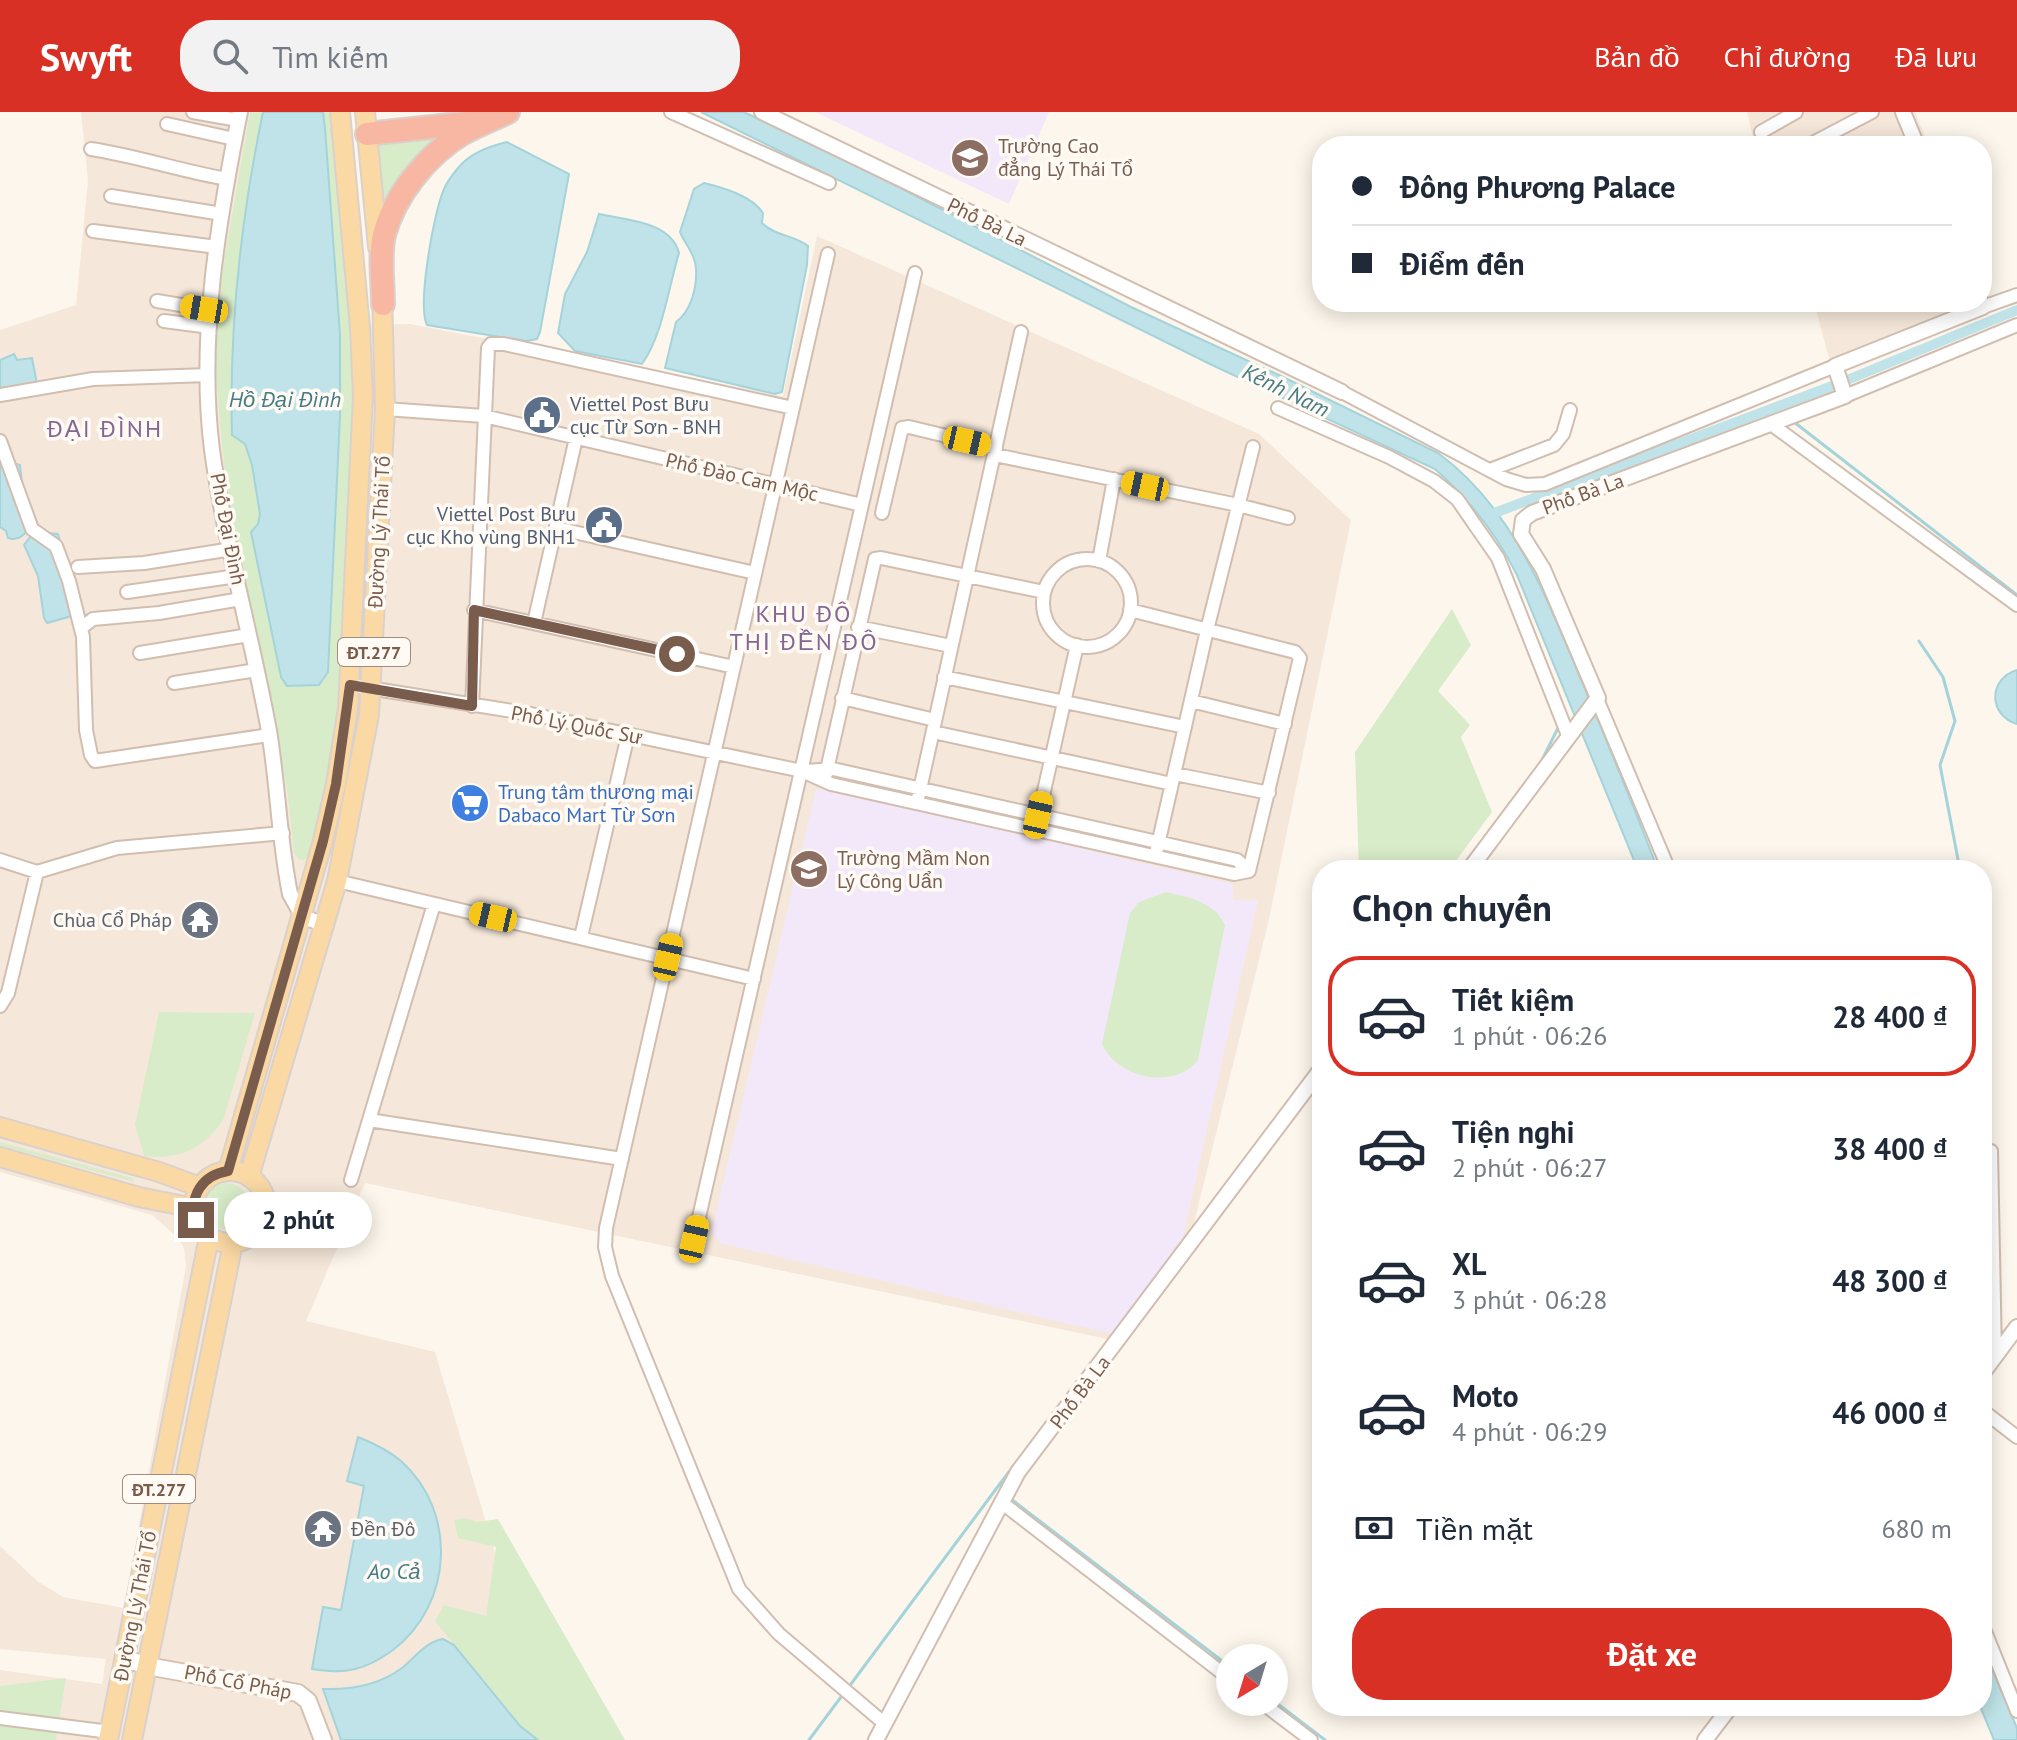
<!DOCTYPE html>
<html lang="vi">
<head>
<meta charset="utf-8">
<style>
  body { margin:0; font-family:"PT Sans",sans-serif; background:#f2f2f3; color:#1f2937; height:100vh; display:flex; flex-direction:column; font-size:30px; white-space:nowrap }
  * { box-sizing:border-box; margin:0 }
  p { font-size:26px; color:#747a83 }
  .icon { flex:none; width:44px; height:44px; fill:none; stroke:currentColor; stroke-width:2; stroke-linecap:round; stroke-linejoin:round }
  .map { position:relative; flex:1; overflow:hidden }
  .drawer { position:absolute; left:1312px; top:748px; width:680px; height:856px; display:flex; flex-direction:column; background:#fff; border-radius:32px; box-shadow:0 4px 20px #0003 }
  .drawer>* { flex:none }
  .banner { position:absolute; left:1312px; top:24px; width:680px; height:176px; border-radius:32px; box-shadow:0 4px 20px #0003; display:grid; align-content:center; height:176px; padding:0 40px; background:#fff }
  .needle { width:52px; rotate:218deg }
  .tools { position:absolute; left:1216px; top:1532px; display:grid; gap:16px }
  .tools a { display:grid; place-items:center; width:72px; height:72px; border-radius:50%; background:#fff; box-shadow:0 4px 20px #0003; font-size:40px }
  .end { position:absolute; width:36px; height:36px; margin:-18px; border:10px solid #7a5c4d; background:#fff; box-shadow:0 0 0 4px #fff }
  .from { border-radius:50% }
  .bubble { position:absolute; height:56px; border-radius:28px; background:#fff; box-shadow:0 4px 20px #0003; font-size:26px; font-weight:600; line-height:56px; text-align:center }
  .car { position:absolute; width:24px; height:48px; margin:-24px -12px; border-radius:10px; box-shadow:0 0 6px 2px #0007; background:linear-gradient(#f5c518 24%,#345 0 40%,#f5c518 0 76%,#345 0 86%,#f5c518 0) }
  .banner b { display:flex; align-items:center; gap:28px; height:76px; font-size:30px }
  .banner b+b { border-top:2px solid #e0e1e3 }
  .banner i { width:20px; height:20px; background:#1f2937 }
  ul { padding:0; list-style:none }
  li { display:flex; align-items:center; gap:24px; height:120px; margin:0 16px 12px; padding:0 24px; border:4px solid transparent; border-radius:32px }
  li div { flex:1 }
  li b { display:block; font-size:30px }
  li em { font-style:normal; font-weight:600 }
  li.active { border-color:#d93025 }
  li>.icon { width:72px; height:72px; stroke-width:1.5 }
  h2 { padding:0 40px; font-size:36px; line-height:96px }
  .pay { display:flex; align-items:center; gap:20px; height:88px; padding:0 40px; font-size:30px }
  .pay p { margin-inline-start:auto }
  .action { display:flex; gap:16px; margin-top:auto; padding:16px 40px }
  .action a { flex:1; height:92px; border-radius:32px; background:#d93025; color:#fff; font-size:32px; font-weight:600; line-height:92px; text-align:center }
  header { display:flex; align-items:center; gap:48px; box-sizing:border-box; height:112px; padding:0 40px; background:#d93025; color:#fff }
  header strong { font-size:38px }
  nav { display:flex; gap:44px; margin-inline-start:auto; font-size:28px }
  .search { width:560px; height:72px; background:#f2f2f3; display:flex; align-items:center; gap:20px; box-sizing:border-box; padding:0 28px; border-radius:32px; color:#747a83; font-size:30px }
  .map>svg:first-child { display:block }
  .residential { fill:#f5e8da }
  .education { fill:#f3e8fa }
  .green { fill:#d8ecc9 }
  .water { fill:#bfe3e8; stroke:#a5d3da; stroke-width:2 }
  .lines { fill:none; stroke-linecap:round; stroke-linejoin:round }
  .stream { stroke:#a5d3da; stroke-width:3 }
  .canal { stroke:#bfe3e8; stroke-width:10 }
  .minor-casing { stroke:#d1beb0; stroke-width:16 }
  .tertiary-casing { stroke:#d1beb0; stroke-width:18 }
  .secondary-casing { stroke:#d6c0b0; stroke-width:20 }
  .primary-casing { stroke:#dad1cd; stroke-width:22 }
  .motorway-casing { stroke:#dad1cd; stroke-width:26 }
  .minor { stroke:#fff; stroke-width:12 }
  .tertiary { stroke:#fff; stroke-width:14 }
  .secondary { stroke:#fff; stroke-width:16 }
  .primary { stroke:#fbd9a5; stroke-width:18 }
  .motorway { stroke:#f7b7a3; stroke-width:22 }
  .route { stroke:#7a5c4d; stroke-width:10 }
  .labels { text-anchor:middle; dominant-baseline:central; stroke-width:7; stroke-linejoin:round; paint-order:stroke }
  .shield { fill:#fffaf3; stroke:#a28b7f; stroke-width:2 }
  .shield-label { font-size:18px; font-weight:bold; fill:#7a5c4d }
  .education-label { font-size:20px; fill:#785e54; stroke:#fffaf3; text-anchor:start }
  .street-label { font-size:20px; fill:#7a5c4d; stroke:#fffaf3 }
  .service-label { font-size:20px; fill:#4e5e75; stroke:#fffaf3; text-anchor:start }
  .shop-label { font-size:20px; fill:#366cbe; stroke:#fffaf3; text-anchor:start }
  .worship-label { font-size:20px; fill:#5b616d; stroke:#fffaf3; text-anchor:end }
  .water-label { font-size:22px; font-style:italic; fill:#437c86; stroke:#fffaf3 }
  .quarter-label { font-size:24px; letter-spacing:2px; fill:#846695; stroke:#fffaf3 }
</style>
</head>
<body>
<header>
<strong>Swyft</strong>
<div class="search"><svg class="icon" aria-label="search" viewBox="0 0 24 24"><circle cx="10" cy="10" r="6"/><path d="M15 15l6 6"/></svg>Tìm kiếm</div>
<nav><a>Bản đồ</a><a>Chỉ đường</a><a>Đã lưu</a></nav>
</header>
<div class="map">
<svg width="2017" height="1628" viewBox="0 0 2017 1628">
  <rect width="100%" height="100%" fill="#fdf6ec"/>
  <path class="residential" d="M 81,0 L 332,0 L 353,213 L 410,212 L 783,284 L 817,124 L 1259,322 L 1351,408 L 1269,807 L 1192,1119 L 1112,1228 L 365,1071 L 306,1209 L 435,1240 L 516,1511 L 603,1628 L 0,1628 L 0,1558 L 102,1572 L 106,1547 L 0,1537 L 0,1434 L 37,1469 L 63,1485 L 124,1496 L 186,1154 L 184,1136 L 178,1126 L 152,1103 L 0,1060 L 0,218 L 76,193 L 88,68 Z
    M 1747,0 L 1915,0 L 1929,34 L 1755,34 Z
    M 1814,190 L 1970,190 L 1830,250 Z"/>
  <path class="education" d="M 815,0 L 1049,0 L 1009,92 Z
    M 816,677 L 829,678 L 1233,772 L 1233,788 L 1258,788 L 1183,1125 L 1113,1222 L 720,1131 L 712,1118 Z"/>
  <path class="green" d="M 250,0 L 334,0 L 347,126 L 356,308 L 340,591 L 331,654 L 315,727 L 311,742 L 304,748 L 298,747 L 294,741 L 287,677 L 232,423 L 221,324 L 215,249 L 222,161 Z
    M 456,19 L 381,117 L 373,28 Z
    M 1452,497 L 1471,533 L 1438,579 L 1470,613 L 1461,625 L 1492,700 L 1449,758 L 1359,758 L 1355,640 Z
    M 1166,780 C 1188,785 1215,790 1225,813 L 1198,948 C 1174,979 1117,966 1102,932 L 1130,801 L 1139,790 Z
    M 159,900 L 255,901 L 224,1006 C 207,1035 178,1049 144,1044 L 135,1013 Z
    M 0,1030 L 132,1066 L 135,1070 L 0,1034 Z
    M203 1094a23 23 0 1 1 46 0a23 23 0 1 1-46 0Z
    M 466,1406 L 477,1410 L 498,1407 L 625,1628 L 538,1628 L 520,1614 L 435,1509 L 444,1493 L 486,1504 L 496,1435 L 458,1426 L 454,1408 Z
    M 66,1566 L 56,1628 L 0,1628 L 0,1574 Z"/>
  <path class="water" d="M 263,0 L 323,0 L 325,16 L 340,223 L 340,303 L 328,560 L 319,573 L 287,574 L 281,565 L 251,420 L 258,412 L 260,402 L 252,353 L 245,332 L 232,323 C 229,214 241,106 263,0 Z
    M 701,0 L 744,0 L 883,67 L 1131,195 L 1279,263 L 1438,341 C 1513,396 1545,483 1580,565 C 1607,629 1633,693 1658,758 L 1638,758 L 1517,463 C 1496,421 1470,388 1435,357 L 1212,253 Z
    M 507,30 L 569,62 L 540,220 L 537,227 L 526,229 L 427,213 C 417,193 434,99 444,77 C 447,70 453,62 458,56 C 469,42 490,34 507,30 Z
    M 704,71 C 724,76 752,84 763,101 L 762,111 C 775,124 794,123 808,134 L 807,153 L 782,280 L 775,282 L 665,256 L 676,210 C 691,199 697,176 696,157 C 696,144 685,132 680,120 L 694,77 Z
    M 599,102 C 625,108 671,109 679,141 C 669,174 662,225 642,252 L 575,239 L 558,221 L 565,182 L 587,140 Z
    M 14,242 L 17,248 L 32,246 L 37,272 L 0,277 L 0,248 Z
    M 0,322 L 10,350 L 20,353 L 23,380 L 35,409 C 28,417 21,431 8,426 L 6,419 L 0,415 Z
    M 44,418 L 46,421 L 58,422 L 79,502 L 47,511 L 44,506 L 38,464 L 24,433 L 34,420 Z
    M 2017,558 L 2017,612 C 1988,603 1988,567 2017,558 Z
    M 358,1325 C 373,1331 388,1338 401,1349 C 458,1400 453,1492 393,1538 C 382,1546 369,1554 355,1557 C 340,1561 326,1559 312,1557 L 323,1495 L 341,1498 L 364,1374 L 347,1369 Z
    M 443,1527 L 454,1533 L 520,1614 L 538,1628 L 341,1628 L 323,1577 C 351,1578 379,1573 402,1556 C 414,1546 427,1529 443,1527 Z
    M 1982,1534 L 2017,1616 L 2017,1628 L 1994,1628 L 1980,1594 Z"/>
  <g class="lines">
    <path class="stream" d="M 1776,295 L 1785,302
      M 1794,310 L 2017,483
      M 1919,529 L 1943,565 L 1955,609 L 1940,653 L 1960,758
      M 1540,652 L 1558,616
      M 1002,1375 L 999,1373 L 1072,1277
      M 1011,1387 L 1230,1555
      M 851,1572 L 999,1373
      M 1274,1589 L 1325,1628
      M 809,1628 L 841,1585"/>
    <path class="canal" d="M 1489,403 L 1835,273 L 2017,198"/>
    <g class="minor-casing">
      <path id="minor" d="M 193,0 L 238,8
        M 671,0 L 829,71
        M 167,12 L 234,27
        M 1761,20 L 1796,0
        M 1807,34 L 1872,0
        M 91,37 C 137,44 181,59 227,67
        M 111,84 L 222,102
        M 93,119 L 217,135
        M 828,142 L 606,1116 L 605,1135 L 612,1164 L 739,1477 L 779,1522 L 885,1612
        M 157,189 L 211,198
        M 1983,195 L 2017,183
        M 164,209 L 210,215
        M 1342,280 L 1506,367 L 1526,373 L 1545,372 L 1835,254
        M 0,283 L 93,267 L 208,263
        M 1845,284 L 2017,213
        M 1278,296 L 1389,345 L 1434,369 L 1457,387 L 1498,446 L 1568,623
        M 385,297 L 484,304 L 862,393
        M 1771,312 L 2017,493
        M 0,329 L 32,417 L 56,434 L 69,469 L 83,525 L 86,618 L 91,643 L 95,649 L 269,623
        M 995,343 L 1238,393 L 1288,406
        M 1490,358 L 1554,333 L 1563,322 L 1570,298
        M 882,401 L 902,316 L 909,315 L 996,336
        M 556,416 L 755,461
        M1043 491a44 44 0 1 1 88 0a44 44 0 1 1-88 0Z
        M 1099,449 L 1114,367
        M 78,455 L 144,451 L 232,437
        M 127,480 L 237,464
        M 474,498 L 734,555
        M 1130,498 L 1295,540 L 1300,546 L 1249,759
        M 534,511 L 576,326
        M 858,515 L 951,534
        M 81,516 L 93,507 L 159,501 L 241,487
        M 140,541 L 249,523
        M 944,565 L 1185,615
        M 174,571 L 257,558
        M 350,573 L 531,602 L 802,659 L 831,672 L 1234,762 L 1249,759
        M 842,586 L 935,608
        M 1597,587 L 1669,758
        M 1191,589 L 1285,612
        M 472,594 L 488,236 L 491,232 L 504,232 L 793,296
        M 933,620 L 1172,672
        M 806,659 L 833,657 L 1237,748 L 1249,759
        M 826,662 L 875,447 L 881,446 L 1044,480
        M 1175,662 L 1269,681
        M 917,691 L 1021,220
        M 1037,710 L 1077,533
        M 1157,737 L 1207,518 L 1253,335
        M 0,748 L 37,760 L 117,736 L 283,721
        M 337,769 L 754,867
        M 581,825 L 628,623
        M 0,894 L 8,881 L 37,760
        M 369,1008 L 622,1047
        M 1991,1039 L 1995,1243
        M 351,1068 L 434,792
        M 694,1127 L 915,161
        M 1982,1298 L 2017,1325
        M 1001,1390 L 1230,1567
        M 1982,1512 L 2017,1599
        M 1261,1590 L 1311,1628
        M 0,1606 L 110,1620"/>
    </g>
    <g class="tertiary-casing">
      <path id="tertiary" d="M 240,0 C 218,110 198,226 212,338 C 225,433 252,525 269,619 C 278,673 279,728 290,782 L 303,805 L 326,813
        M 762,0 L 1342,280
        M 1903,0 L 1917,34
        M 1598,586 L 1543,457 L 1521,422 L 1523,408 L 1532,401 L 1845,284 L 1835,254 L 1983,195 L 1981,190
        M 1469,758 L 1597,587
        M 1982,1262 L 2017,1215
        M 876,1628 L 1018,1360 L 1322,956
        M 1705,1628 L 1731,1594"/>
    </g>
    <g class="secondary-casing">
      <path id="secondary" d="M 124,1547 L 158,1556 L 298,1581 L 308,1589 L 323,1628"/>
    </g>
    <g class="primary-casing">
      <path id="primary" d="M 365,0 L 378,135
        M 0,1015 L 159,1060 L 200,1075
        M 0,1045 L 139,1085 L 194,1096
        M 228,1059 L 323,729 L 336,672 L 348,596 L 363,285 L 360,215 L 340,0
        M194 1095a36 36 0 1 1 72 0a36 36 0 1 1-72 0Z
        M 249,1065 L 337,769 L 369,603 L 385,297 L 382,180
        M 108,1628 L 209,1125
        M 132,1628 L 233,1131"/>
    </g>
    <g class="motorway-casing">
      <path id="motorway" d="M 367,22 L 477,10
        M 383,192 C 383,170 379,144 384,123 C 395,82 427,43 463,21 C 478,13 493,7 508,0"/>
    </g>
    <use href="#minor" class="minor"/>
    <use href="#tertiary" class="tertiary"/>
    <use href="#secondary" class="secondary"/>
    <use href="#primary" class="primary"/>
    <use href="#motorway" class="motorway"/>
  </g>
  <g class="lines">
    <path class="route" d="M 196,1108 C 189,1084 202,1063 228,1059 L 323,729 L 336,672 L 350,573 L 472,594 L 474,498 L 677,542"/>
  </g>
  <defs>
    <g id="university-disc" transform="scale(2)"><circle r="9.5" fill="#8d6e63" stroke="#fffaf3"/><path d="M0-5L7-2L0 1L-7-2ZM-4 1L0 2.5L4 1V4Q0 6-4 4Z" fill="#fff"/></g>
    <g id="civic-disc" transform="scale(2)"><circle r="9.5" fill="#5c6f8a" stroke="#fffaf3"/><path d="M-.6-6.5H3V-4.5H.6V-3L4-1V1h2V6H-6V1h2V-1L-.6-3ZM-1.2 2.5V6h2.4V2.5Z" fill="#fff"/></g>
    <g id="supermarket-disc" transform="scale(2)"><circle r="9.5" fill="#3f7fe0" stroke="#fffaf3"/><path d="M-6-5.5h2.5l.6 2H6L4.5 2H-2.5L-4.4-4H-6ZM-1.5 3.2a1.3 1.3 0 1 0 .1 0ZM3 3.2a1.3 1.3 0 1 0 .1 0Z" fill="#fff"/></g>
    <g id="school-disc" transform="scale(2)"><circle r="9.5" fill="#8d6e63" stroke="#fffaf3"/><path d="M0-5L7-2L0 1L-7-2ZM-4 1L0 2.5L4 1V4Q0 6-4 4Z" fill="#fff"/></g>
    <g id="temple-disc" transform="scale(2)"><circle r="9.5" fill="#6b7280" stroke="#fffaf3"/><path d="M0-6L5-2H3V0L6.5 2.5H4V6H1.5V3h-3V6H-4V2.5H-6.5L-3 0V-2H-5Z" fill="#fff"/></g>
  </defs>
  <g fill-rule="evenodd">
    <use href="#university-disc" x="970" y="46"/>
    <use href="#civic-disc" x="542" y="303"/>
    <use href="#civic-disc" x="604" y="413"/>
    <use href="#supermarket-disc" x="470" y="691"/>
    <use href="#school-disc" x="809" y="757"/>
    <use href="#temple-disc" x="200" y="808"/>
    <use href="#temple-disc" x="323" y="1417"/>
  </g>
  <g class="labels">
    <g class="shield">
      <rect x="338" y="526" width="72" height="28" rx="6"/>
      <rect x="123" y="1363" width="72" height="28" rx="6"/>
    </g>
    <g class="shield-label">
      <text x="374" y="540">ĐT.277</text>
      <text x="159" y="1377">ĐT.277</text>
    </g>
    <g class="education-label">
      <text x="998" y="34">Trường Cao<tspan x="998" dy="23">đẳng Lý Thái Tổ</tspan></text>
      <text x="837" y="746">Trường Mầm Non<tspan x="837" dy="23">Lý Công Uẩn</tspan></text>
    </g>
    <g class="street-label">
      <text transform="translate(987 110) rotate(26)">Phố Bà La</text>
      <text transform="translate(742 365) rotate(13)">Phố Đào Cam Mộc</text>
      <text transform="translate(1583 382) rotate(-20)">Phố Bà La</text>
      <text transform="translate(228 417) rotate(79)">Phố Đại Đình</text>
      <text transform="translate(379 420) rotate(-87)">Đường Lý Thái Tổ</text>
      <text transform="translate(577 613) rotate(11)">Phố Lý Quốc Sư</text>
      <text transform="translate(1080 1280) rotate(-53)">Phố Bà La</text>
      <text transform="translate(135 1494) rotate(-79)">Đường Lý Thái Tổ</text>
      <text transform="translate(238 1570) rotate(11)">Phố Cổ Pháp</text>
    </g>
    <g class="service-label">
      <text x="570" y="292">Viettel Post Bưu<tspan x="570" dy="23">cục Từ Sơn - BNH</tspan></text>
      <text x="576" y="402" text-anchor="end">Viettel Post Bưu<tspan x="576" dy="23">cục Kho vùng BNH1</tspan></text>
    </g>
    <g class="shop-label">
      <text x="498" y="680">Trung tâm thương mại<tspan x="498" dy="23">Dabaco Mart Từ Sơn</tspan></text>
    </g>
    <g class="worship-label">
      <text x="172" y="808">Chùa Cổ Pháp</text>
      <text x="351" y="1417" text-anchor="start">Đền Đô</text>
    </g>
    <g class="water-label">
      <text transform="translate(1286 278) rotate(26)">Kênh Nam</text>
      <text x="285" y="287">Hồ Đại Đình</text>
      <text x="394" y="1459">Ao Cả</text>
    </g>
    <g class="quarter-label">
      <text x="105" y="316">ĐẠI ĐÌNH</text>
      <text x="804" y="501">KHU ĐÔ<tspan x="804" dy="28">THỊ ĐỀN ĐÔ</tspan></text>
    </g>
  </g>
</svg>
<div class="tools">
<a><svg class="needle" viewBox="-14 -14 28 28"><path d="M0-13l5 13h-10z" fill="#e53935"/><path d="M0 13l5-13h-10z" fill="#747a83"/></svg></a>
</div>
<i class="end from" style="left:677px;top:542px"></i>
<i class="end" style="left:196px;top:1108px"></i>
<div class="bubble" style="left:224px;top:1080px;width:148px">2 phút</div>
<i class="car" style="left:204px;top:197px;rotate:280deg"></i>
<i class="car" style="left:967px;top:329px;rotate:103deg"></i>
<i class="car" style="left:1145px;top:374px;rotate:282deg"></i>
<i class="car" style="left:1038px;top:703px;rotate:13deg"></i>
<i class="car" style="left:493px;top:805px;rotate:283deg"></i>
<i class="car" style="left:668px;top:845px;rotate:13deg"></i>
<i class="car" style="left:694px;top:1127px;rotate:13deg"></i>
<div class="banner">
<b><i class="from"></i>Đông Phương Palace</b>
<b><i></i>Điểm đến</b>
</div>
<section class="drawer">
<h2>Chọn chuyến</h2>
<ul>
<li class="active"><svg class="icon" aria-label="car" viewBox="0 0 24 24"><path d="M5 17H2v-5l4-1 3-4h7l3 4 3 1v5h-3M9 17h6M6 11h13"/><circle cx="7" cy="17" r="2"/><circle cx="17" cy="17" r="2"/></svg><div><b>Tiết kiệm</b><p>1 phút · 06:26</p></div><em>28 400 ₫</em></li>
<li><svg class="icon" aria-label="car" viewBox="0 0 24 24"><path d="M5 17H2v-5l4-1 3-4h7l3 4 3 1v5h-3M9 17h6M6 11h13"/><circle cx="7" cy="17" r="2"/><circle cx="17" cy="17" r="2"/></svg><div><b>Tiện nghi</b><p>2 phút · 06:27</p></div><em>38 400 ₫</em></li>
<li><svg class="icon" aria-label="car" viewBox="0 0 24 24"><path d="M5 17H2v-5l4-1 3-4h7l3 4 3 1v5h-3M9 17h6M6 11h13"/><circle cx="7" cy="17" r="2"/><circle cx="17" cy="17" r="2"/></svg><div><b>XL</b><p>3 phút · 06:28</p></div><em>48 300 ₫</em></li>
<li><svg class="icon" aria-label="car" viewBox="0 0 24 24"><path d="M5 17H2v-5l4-1 3-4h7l3 4 3 1v5h-3M9 17h6M6 11h13"/><circle cx="7" cy="17" r="2"/><circle cx="17" cy="17" r="2"/></svg><div><b>Moto</b><p>4 phút · 06:29</p></div><em>46 000 ₫</em></li>
</ul>
<div class="pay"><svg class="icon" aria-label="cash" viewBox="0 0 24 24"><path d="M3 7h18v10H3z"/><circle cx="12" cy="12" r="2"/></svg>Tiền mặt<p>680 m</p></div>
<div class="action"><a>Đặt xe</a></div>
</section>
</div>
</body>
</html>
